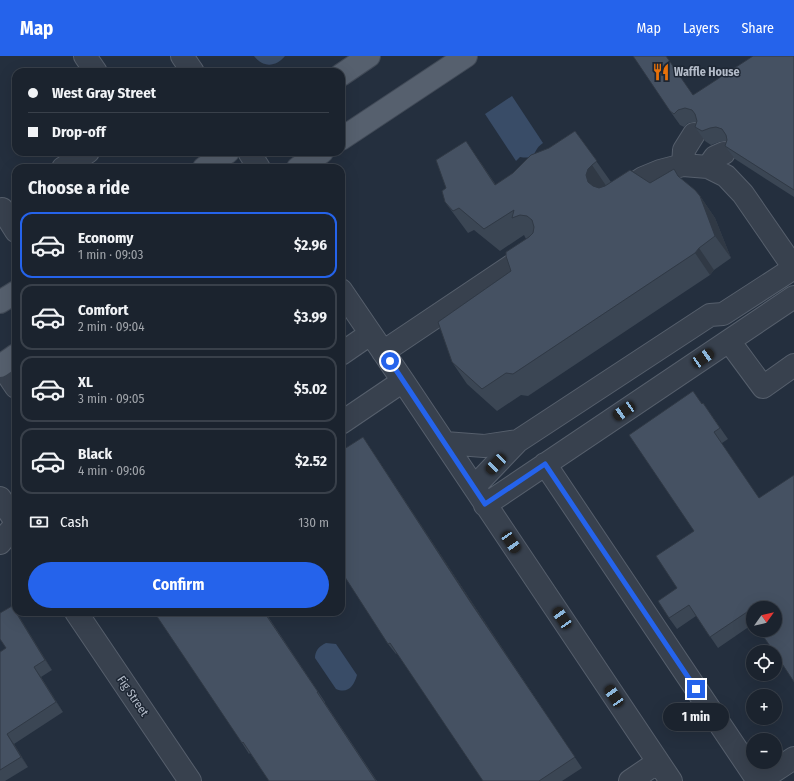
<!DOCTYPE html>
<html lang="en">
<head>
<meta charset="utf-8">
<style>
  body { margin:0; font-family:"Fira Sans Condensed",sans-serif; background:#242b36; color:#f1f3f6; height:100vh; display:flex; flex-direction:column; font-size:15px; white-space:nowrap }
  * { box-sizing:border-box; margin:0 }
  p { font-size:13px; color:#a0a4aa }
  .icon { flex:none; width:22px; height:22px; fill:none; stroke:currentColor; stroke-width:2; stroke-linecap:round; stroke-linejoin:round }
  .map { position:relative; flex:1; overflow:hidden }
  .drawer { position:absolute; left:12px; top:108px; width:333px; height:452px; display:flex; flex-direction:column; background:#1b232e; border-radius:12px; box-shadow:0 4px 16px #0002,0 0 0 1px #39404a }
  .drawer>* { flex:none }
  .hud { position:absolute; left:12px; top:12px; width:333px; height:88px; border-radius:12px; box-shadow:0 4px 16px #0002,0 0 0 1px #39404a; display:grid; align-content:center; height:88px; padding:0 16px; background:#1b232e }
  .needle { width:26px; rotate:56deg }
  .buttons { position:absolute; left:746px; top:545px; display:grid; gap:8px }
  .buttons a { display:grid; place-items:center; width:36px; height:36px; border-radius:50%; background:#1b232e; box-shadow:0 4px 16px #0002,0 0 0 1px #39404a; font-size:20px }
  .end { position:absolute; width:18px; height:18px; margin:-9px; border:5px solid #2563eb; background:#fff; box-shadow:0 0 0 2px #fff }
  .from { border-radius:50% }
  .bubble { position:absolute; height:28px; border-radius:14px; background:#1b232e; box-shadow:0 4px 16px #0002,0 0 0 1px #39404a; font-size:13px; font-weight:700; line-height:28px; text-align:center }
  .car { position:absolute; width:12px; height:24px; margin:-12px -6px; border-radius:5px; box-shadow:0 0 3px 1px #0007; background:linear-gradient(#222 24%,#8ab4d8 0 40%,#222 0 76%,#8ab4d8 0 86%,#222 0) }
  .hud b { display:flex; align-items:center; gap:14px; height:38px; font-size:15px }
  .hud b+b { border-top:1px solid #39404a }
  .hud i { width:10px; height:10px; background:#f1f3f6 }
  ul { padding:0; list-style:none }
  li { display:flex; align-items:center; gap:12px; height:66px; margin:0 8px 6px; padding:0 8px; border:2px solid #39404a; border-radius:12px }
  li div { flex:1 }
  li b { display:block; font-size:15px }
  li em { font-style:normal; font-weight:700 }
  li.on { border-color:#2563eb }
  li>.icon { width:36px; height:36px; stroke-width:1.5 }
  h2 { padding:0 16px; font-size:18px; line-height:48px }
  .pay { display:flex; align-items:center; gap:10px; height:44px; padding:0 16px; font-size:15px }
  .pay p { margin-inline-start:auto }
  .cta { display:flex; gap:8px; margin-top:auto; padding:8px 16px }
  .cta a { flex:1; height:46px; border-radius:24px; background:#2563eb; color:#fff; font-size:16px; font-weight:700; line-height:46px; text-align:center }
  header { display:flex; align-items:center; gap:24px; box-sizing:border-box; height:56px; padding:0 20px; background:#2563eb; color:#fff }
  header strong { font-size:19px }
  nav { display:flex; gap:22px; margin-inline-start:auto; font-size:14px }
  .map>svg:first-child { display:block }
  .water { fill:#394c67 }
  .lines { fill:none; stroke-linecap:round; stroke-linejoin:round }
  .minor-casing { stroke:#565f6c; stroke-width:24 }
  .major-casing { stroke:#414a57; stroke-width:24 }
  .minor { stroke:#38414e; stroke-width:22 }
  .major { stroke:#56606e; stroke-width:22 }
  .wall { fill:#3b4654 }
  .shaded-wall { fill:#303945 }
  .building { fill:#455162; stroke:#303945 }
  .route { stroke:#2563eb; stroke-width:5 }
  .labels { text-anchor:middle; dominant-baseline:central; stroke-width:3; stroke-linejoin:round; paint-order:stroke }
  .poi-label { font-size:12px; font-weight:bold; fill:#b4bcc9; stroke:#1d2633; text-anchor:start }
  .street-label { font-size:12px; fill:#b4bcc9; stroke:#1d2633 }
</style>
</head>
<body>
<header>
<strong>Map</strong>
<nav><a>Map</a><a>Layers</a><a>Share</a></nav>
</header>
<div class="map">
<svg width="794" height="725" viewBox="0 0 794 725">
  <rect width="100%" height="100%" fill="#242f3e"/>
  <path class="water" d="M 254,0 L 285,0 C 276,11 263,12 254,0 Z
    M 512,40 L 543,87 C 532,94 538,104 520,101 L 516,105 L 485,58 Z
    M 326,587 L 336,588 L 357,619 C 354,630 348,638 336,633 L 315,602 C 315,595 319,590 326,587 Z"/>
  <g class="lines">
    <g class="minor-casing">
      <path id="minor" d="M 85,0 L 96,16
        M 182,0 L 193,16
        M 249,96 L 259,112
        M 683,109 L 684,94 L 694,78
        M 708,111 L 715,101 L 724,97
        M 63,112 L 88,96
        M 617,139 L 643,122 L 660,115 L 683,109 L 708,111 L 726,120 L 743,138 L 794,212
        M 2,153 L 16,175
        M 341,234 L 403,325 L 671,725
        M 729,285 L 763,331 L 794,309
        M 383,296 L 535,194
        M 341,298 L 370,278
        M 1,309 L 16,331
        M 341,367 L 403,325
        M 445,387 L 484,390 L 518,385
        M 545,408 L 758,725
        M 474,431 L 518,385 L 710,259 L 723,258 L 794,212
        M 0,442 L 16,466
        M 485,449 L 794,241
        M 0,487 L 16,468
        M 76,556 L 190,725
        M 630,725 L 658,706
        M 759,725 L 794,702"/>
    </g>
    <g class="major-casing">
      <path id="major" d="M 341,19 L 369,0
        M 341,83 L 466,0
        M 204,112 L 228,96
        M 298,112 L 322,96
        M 0,246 L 16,236
        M 0,310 L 16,299"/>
    </g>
    <use href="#minor" class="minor"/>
    <use href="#major" class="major"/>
  </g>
  <path class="wall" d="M 794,0 L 794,141 L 735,103 L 725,90 L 727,85 L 725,85 L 719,86 L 711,89 L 705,85 L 695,71 L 697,66 L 694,66 L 688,67 L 684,71 L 680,69 L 670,55 L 693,39 Z
    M 575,75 L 611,126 L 650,127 L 679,121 L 700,140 L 715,162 L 731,202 L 714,214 L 710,219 L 528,340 L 521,339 L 497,355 L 467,328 L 452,306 L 511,215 L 526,183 L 524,179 L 500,195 L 474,174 L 468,177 L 445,146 L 481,107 L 496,129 L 549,92 Z
    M 703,347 L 728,383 L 722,387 L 753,552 L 753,568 L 718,592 L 696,560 L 677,573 L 669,562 L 694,475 L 702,348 Z
    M 363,381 L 479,557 L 582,712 L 562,725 L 483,725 L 397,597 L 396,598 L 388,588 Z
    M 16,556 L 52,614 L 41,621 L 63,656 L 14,688 L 28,711 L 5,725 L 0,725 L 0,596 L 6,592 Z
    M 265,556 L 325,646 L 325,647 L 377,725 L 269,725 L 250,697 L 249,698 L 242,687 Z"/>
  <path class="shaded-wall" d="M 466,85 L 481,107 L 510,151 L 495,129 Z
    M 592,109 L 607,131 L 602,141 L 588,126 L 586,119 L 588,113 Z
    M 700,140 L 715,162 L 731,202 L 715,180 Z
    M 699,192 L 714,214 L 710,219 L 695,197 Z
    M 363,381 L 479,557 L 582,712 L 471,547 Z
    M 12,550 L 19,560 L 52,614 L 45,604 Z
    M 34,611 L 41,621 L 63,656 L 56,646 Z
    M 7,678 L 14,688 L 28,711 L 21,701 Z"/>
  <path class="building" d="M 633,0 L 666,0 L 693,39 L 753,0 L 794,0 L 794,134 L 725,90 L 727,84 L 726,79 L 722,73 L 716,71 L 710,72 L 702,75 L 695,71 L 697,65 L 695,58 L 692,54 L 685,52 L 678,54 L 674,58 L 670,55 Z
    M 575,75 L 597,105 L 592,109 L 588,113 L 586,119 L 588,126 L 593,130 L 599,132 L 605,130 L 630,114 L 650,127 L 674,113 L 678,120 L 695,134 L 700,140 L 715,180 L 699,192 L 695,197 L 513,318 L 506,317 L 482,333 L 452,306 L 438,266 L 511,215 L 506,200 L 506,196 L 529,181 L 533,177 L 534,171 L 532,164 L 527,160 L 520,159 L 512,162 L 514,154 L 484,173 L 459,152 L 453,155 L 445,146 L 442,135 L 446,132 L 436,104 L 466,85 L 495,129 L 513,117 L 531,99 L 549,92 Z
    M 693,335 L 702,348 L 703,347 L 720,372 L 714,376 L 759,442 L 794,419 L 794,626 L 775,597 L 775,596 L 774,596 L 759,574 L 775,574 L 775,552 L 753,552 L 753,565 L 747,556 L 710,581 L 689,549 L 669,562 L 658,545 L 677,532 L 656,500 L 694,475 L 629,379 Z
    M 363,381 L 471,547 L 575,701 L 539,725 L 483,725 L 390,587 L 388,588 L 341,515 L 341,395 Z
    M 12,550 L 45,604 L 34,611 L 56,646 L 7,678 L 21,701 L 0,714 L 0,596 L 6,592 L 0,583 L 0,557 Z
    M 154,556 L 264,556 L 318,636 L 317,636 L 376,725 L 269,725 L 243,686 L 242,687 Z"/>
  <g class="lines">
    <path class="route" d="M 390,305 L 485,448 L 545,408 L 696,633"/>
  </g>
  <defs>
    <g id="restaurant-bare" transform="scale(1.38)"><path d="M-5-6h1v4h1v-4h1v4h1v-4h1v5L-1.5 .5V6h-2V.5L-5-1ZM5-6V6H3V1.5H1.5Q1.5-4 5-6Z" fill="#e8710a" stroke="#1d2633" stroke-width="2.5" paint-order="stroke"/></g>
  </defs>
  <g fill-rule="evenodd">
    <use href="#restaurant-bare" x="661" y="16"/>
  </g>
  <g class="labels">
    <g class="poi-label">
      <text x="674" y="16">Waffle House</text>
    </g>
    <g class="street-label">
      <text transform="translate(133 640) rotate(56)">Fig Street</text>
    </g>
  </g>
</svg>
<div class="buttons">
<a><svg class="needle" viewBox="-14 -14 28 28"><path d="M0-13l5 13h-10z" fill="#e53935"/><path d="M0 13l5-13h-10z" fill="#a0a4aa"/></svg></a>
<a><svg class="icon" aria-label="locate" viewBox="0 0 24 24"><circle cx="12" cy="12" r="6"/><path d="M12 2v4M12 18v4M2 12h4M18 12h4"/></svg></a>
<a>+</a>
<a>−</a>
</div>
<i class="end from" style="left:390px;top:305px"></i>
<i class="end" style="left:696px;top:633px"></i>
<div class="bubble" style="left:663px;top:647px;width:66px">1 min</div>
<i class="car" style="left:703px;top:302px;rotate:56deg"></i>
<i class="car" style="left:624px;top:355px;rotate:236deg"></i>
<i class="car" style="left:496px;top:408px;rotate:224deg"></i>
<i class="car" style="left:511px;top:486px;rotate:146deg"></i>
<i class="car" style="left:562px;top:562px;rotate:326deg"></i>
<i class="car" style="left:614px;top:640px;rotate:326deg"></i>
<div class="hud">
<b><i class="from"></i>West Gray Street</b>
<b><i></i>Drop-off</b>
</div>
<section class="drawer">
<h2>Choose a ride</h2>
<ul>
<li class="on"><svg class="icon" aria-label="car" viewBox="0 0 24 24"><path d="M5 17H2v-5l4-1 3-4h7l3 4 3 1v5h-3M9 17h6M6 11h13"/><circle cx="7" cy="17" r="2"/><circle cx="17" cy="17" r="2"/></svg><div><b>Economy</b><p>1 min · 09:03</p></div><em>$2.96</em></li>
<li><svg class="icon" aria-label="car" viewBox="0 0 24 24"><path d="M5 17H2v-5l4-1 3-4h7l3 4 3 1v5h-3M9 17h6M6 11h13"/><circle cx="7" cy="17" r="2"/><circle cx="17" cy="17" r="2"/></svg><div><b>Comfort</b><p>2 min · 09:04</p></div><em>$3.99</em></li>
<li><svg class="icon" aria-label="car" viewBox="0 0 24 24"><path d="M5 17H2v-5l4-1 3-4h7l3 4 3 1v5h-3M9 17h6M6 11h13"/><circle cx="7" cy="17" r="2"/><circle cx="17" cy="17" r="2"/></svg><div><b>XL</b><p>3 min · 09:05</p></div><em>$5.02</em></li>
<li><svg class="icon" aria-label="car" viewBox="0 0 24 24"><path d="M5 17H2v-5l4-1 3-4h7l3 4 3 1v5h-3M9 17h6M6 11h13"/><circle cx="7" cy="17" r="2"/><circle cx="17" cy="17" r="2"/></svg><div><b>Black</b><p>4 min · 09:06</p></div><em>$2.52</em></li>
</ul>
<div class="pay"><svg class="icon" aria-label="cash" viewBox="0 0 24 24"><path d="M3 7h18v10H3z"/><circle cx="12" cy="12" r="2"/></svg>Cash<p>130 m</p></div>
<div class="cta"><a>Confirm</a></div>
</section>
</div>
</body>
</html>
